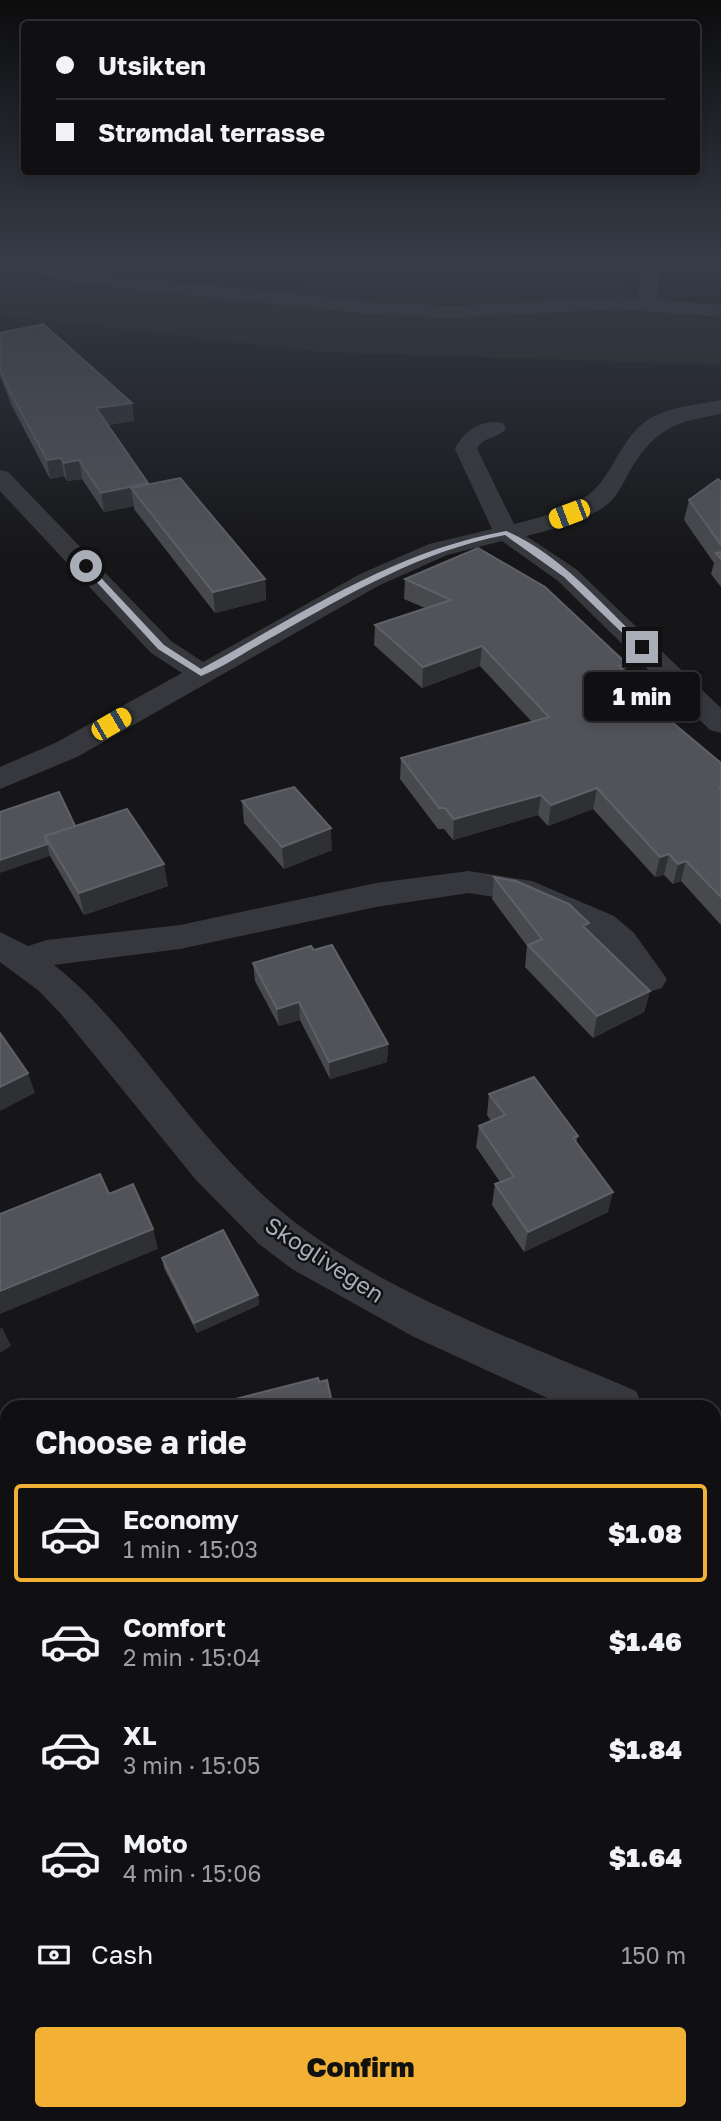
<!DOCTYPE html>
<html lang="en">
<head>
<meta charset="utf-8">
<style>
  body { margin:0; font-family:"Golos Text",sans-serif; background:#19191b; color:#f1f3f6; height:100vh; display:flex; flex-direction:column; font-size:26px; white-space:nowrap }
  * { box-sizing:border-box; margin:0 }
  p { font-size:23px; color:#9c9d9f }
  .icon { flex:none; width:38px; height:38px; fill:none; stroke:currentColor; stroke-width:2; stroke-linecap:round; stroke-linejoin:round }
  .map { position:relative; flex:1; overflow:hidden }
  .side { position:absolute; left:0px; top:1400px; width:721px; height:721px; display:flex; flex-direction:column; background:#101012; border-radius:21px 21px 0 0; box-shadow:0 4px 10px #0003,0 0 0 2px #303032 }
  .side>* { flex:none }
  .top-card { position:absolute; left:21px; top:21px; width:679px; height:154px; border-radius:7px; box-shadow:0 4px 10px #0003,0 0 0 2px #303032; display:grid; align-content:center; height:154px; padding:0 35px; background:#101012 }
  .end { position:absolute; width:32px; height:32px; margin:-16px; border:9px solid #a8adb8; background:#111; box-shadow:0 0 0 4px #111 }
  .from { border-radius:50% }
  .bubble { position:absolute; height:49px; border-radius:7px; background:#101012; box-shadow:0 4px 10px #0003,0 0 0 2px #303032; font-size:23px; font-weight:800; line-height:49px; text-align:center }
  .car { position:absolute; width:21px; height:42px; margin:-21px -10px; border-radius:9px; box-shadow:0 0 5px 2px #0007; background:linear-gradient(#f5c518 24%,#345 0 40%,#f5c518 0 76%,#345 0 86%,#f5c518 0) }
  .top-card b { display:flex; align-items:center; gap:24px; height:66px; font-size:26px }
  .top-card b+b { border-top:2px solid #303032 }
  .top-card i { width:18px; height:18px; background:#f1f3f6 }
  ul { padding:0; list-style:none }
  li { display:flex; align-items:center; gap:21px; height:98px; margin:0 14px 10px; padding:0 21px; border:4px solid transparent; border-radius:7px }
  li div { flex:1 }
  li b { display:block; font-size:26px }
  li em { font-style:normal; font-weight:800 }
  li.active { border-color:#f2b134 }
  li>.icon { width:63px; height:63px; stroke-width:1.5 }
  h2 { padding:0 35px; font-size:32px; line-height:84px }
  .pay { display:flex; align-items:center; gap:18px; height:77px; padding:0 35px; font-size:26px }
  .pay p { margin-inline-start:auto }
  .button { display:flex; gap:14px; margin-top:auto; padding:14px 35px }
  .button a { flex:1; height:80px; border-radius:7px; background:#f2b134; color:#111; font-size:28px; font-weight:800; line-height:80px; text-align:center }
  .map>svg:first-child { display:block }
  .green { fill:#1e261f }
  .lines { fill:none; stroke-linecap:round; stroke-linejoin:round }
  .minor { fill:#37383d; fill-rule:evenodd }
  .wall { fill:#47494d }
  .shaded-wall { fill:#2f3033 }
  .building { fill:#525359; stroke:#5f6168; stroke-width:2 }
  .route { fill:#a8adb8 }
  .labels { text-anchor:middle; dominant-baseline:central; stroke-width:5; stroke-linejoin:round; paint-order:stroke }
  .street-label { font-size:23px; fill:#a8adb8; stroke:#111113 }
</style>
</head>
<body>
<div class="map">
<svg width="721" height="2121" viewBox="0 0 721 2121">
  <rect width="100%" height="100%" fill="#161618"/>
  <path class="green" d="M 266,261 L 637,261 L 628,277 L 628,306 L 721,320 L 721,365 L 320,352 L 0,315 L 0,264 L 153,280 L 298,285 Z"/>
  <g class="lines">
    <path class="minor" d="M 0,261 L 28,261 L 68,269 L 137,278 L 370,302 L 452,306 L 618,297 L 638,299 L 643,261 L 661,261 L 657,300 L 721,305 L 721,317 L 618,309 L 452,318 L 370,314 L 137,290 L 68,281 L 0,266 Z
      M 721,400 L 721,414 C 676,422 657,427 632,467 C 626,478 620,491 612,500 C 594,519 551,530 526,536 L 576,569 L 721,708 L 721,733 L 710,730 L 558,581 L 502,541 L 447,555 L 378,586 L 77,757 L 0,789 L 0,767 L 55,743 L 182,673 L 151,653 L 0,491 L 0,470 L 8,472 L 171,641 L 203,662 L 360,574 L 429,544 L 492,529 L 455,449 C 463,431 483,418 503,423 L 506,428 C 499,439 483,436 477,449 L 514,524 C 539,518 573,509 593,491 C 612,473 620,444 640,426 C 660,407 696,405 721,400 Z
      M 469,871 L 532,881 L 614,916 L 634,933 L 667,979 L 662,988 L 649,992 L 636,988 L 608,951 L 590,934 L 514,900 L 469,893 L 376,907 L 180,949 L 54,965 C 99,1000 133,1046 169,1090 C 199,1128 230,1164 265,1197 C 360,1285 517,1340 636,1391 L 643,1407 L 567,1407 L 414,1337 L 292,1269 L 259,1244 L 196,1180 L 61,1014 L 39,991 L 0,962 L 0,932 L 28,946 L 47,940 L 180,925 L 376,883 Z
      M 714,1419 L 721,1421 L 721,1467 L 714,1465 Z"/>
  </g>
  <path class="wall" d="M 0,333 L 132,403 L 134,421 L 107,425 L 148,485 L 265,579 L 266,600 L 215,613 L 134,509 L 134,506 L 104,512 L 82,479 L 67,481 L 64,476 L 50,479 L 12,406 L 0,376 Z
    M 721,482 L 721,587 L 711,574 L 714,563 L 684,520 L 689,500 Z
    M 405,579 L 627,664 L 625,672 L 649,695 L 648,702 L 721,763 L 721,925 L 681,881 L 673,884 L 664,875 L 655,877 L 593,809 L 548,826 L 538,815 L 453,840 L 444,829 L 438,829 L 400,779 L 401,758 L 532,722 L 480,666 L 422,688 L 374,645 L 375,625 L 425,608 L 404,599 Z
    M 242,801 L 332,850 L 284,869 L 244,823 Z
    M 0,812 L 75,826 L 168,886 L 84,915 L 50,856 Z
    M 494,877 L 588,930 L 650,991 L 644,1012 L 593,1038 L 525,967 L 527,946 L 492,899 Z
    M 314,950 L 388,1044 L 387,1062 L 330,1079 L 300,1020 L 279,1026 L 255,981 L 253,963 Z
    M 489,1094 L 578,1136 L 576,1143 L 608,1212 L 524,1252 L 492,1205 L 495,1184 L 500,1182 L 476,1147 L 479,1126 L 491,1121 L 487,1115 Z
    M 162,1258 L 258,1295 L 259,1305 L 197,1333 L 164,1268 Z
    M 7,1607 L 7,1772 L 0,1773 L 0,1608 Z
    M 714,1815 L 721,1822 L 721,2011 L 714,2003 Z"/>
  <path class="shaded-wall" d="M 132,403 L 134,421 L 98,426 L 96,408 Z
    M 61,458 L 64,476 L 50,479 L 47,460 Z
    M 79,460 L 82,479 L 67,481 L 64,463 Z
    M 148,483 L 151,502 L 131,488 L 134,506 L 104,512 L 101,493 Z
    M 265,579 L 266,600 L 215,613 L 213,592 Z
    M 482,646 L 480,666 L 422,688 L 423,667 Z
    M 627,664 L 623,684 L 619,666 Z
    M 597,788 L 593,809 L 548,826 L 551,805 Z
    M 541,795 L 538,815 L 453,840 L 454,819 Z
    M 331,828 L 332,850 L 284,869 L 282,847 Z
    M 47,844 L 50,856 L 0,873 L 0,860 Z
    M 669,854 L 664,875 L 655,877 L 660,857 Z
    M 686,861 L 681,881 L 673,884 L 678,864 Z
    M 164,864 L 168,886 L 84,915 L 79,893 Z
    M 650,991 L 644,1012 L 593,1038 L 597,1016 Z
    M 299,1002 L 300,1020 L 279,1026 L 277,1009 Z
    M 388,1044 L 387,1062 L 330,1079 L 329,1062 Z
    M 28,1073 L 35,1093 L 0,1111 L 0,1087 Z
    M 613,1192 L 608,1212 L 524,1252 L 528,1232 Z
    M 153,1229 L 158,1249 L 0,1314 L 0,1291 Z
    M 258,1295 L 259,1305 L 197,1333 L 194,1323 Z
    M 2,1327 L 11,1346 L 0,1353 L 0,1329 Z"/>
  <path class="building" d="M 43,324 L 132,403 L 96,408 L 148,483 L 101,493 L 79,460 L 64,463 L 61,458 L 47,460 L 8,388 L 0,368 L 0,333 Z
    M 180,478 L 265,579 L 213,592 L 131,488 Z
    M 718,479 L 721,482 L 721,545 L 689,500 Z
    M 478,548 L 545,587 L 627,664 L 619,666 L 649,695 L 642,697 L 721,763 L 721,788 L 720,788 L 721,790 L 721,897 L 686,861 L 678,864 L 669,854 L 660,857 L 597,788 L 551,805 L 541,795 L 454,819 L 445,808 L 439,808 L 401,758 L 549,717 L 482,646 L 423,667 L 375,625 L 451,600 L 405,579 Z
    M 721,552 L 721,559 L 716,553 Z
    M 294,787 L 331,828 L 282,847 L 242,801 Z
    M 59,792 L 75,826 L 45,836 L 47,844 L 0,860 L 0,812 Z
    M 127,809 L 164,864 L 79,893 L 45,836 Z
    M 494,877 L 516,881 L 569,904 L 589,923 L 583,926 L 650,991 L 597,1016 L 528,945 L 542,939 Z
    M 332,945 L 388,1044 L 329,1062 L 299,1002 L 277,1009 L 253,963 L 311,946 L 314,950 Z
    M 0,1033 L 28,1073 L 0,1087 Z
    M 534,1077 L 578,1136 L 573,1138 L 613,1192 L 528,1232 L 495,1184 L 514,1177 L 479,1126 L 505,1115 L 489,1094 Z
    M 100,1174 L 109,1194 L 133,1184 L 153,1229 L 0,1291 L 0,1214 Z
    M 223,1230 L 258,1295 L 194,1323 L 162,1258 Z
    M 318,1378 L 319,1382 L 327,1380 L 333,1407 L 221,1407 L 220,1403 Z
    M 7,1607 L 7,1760 L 0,1761 L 0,1608 Z
    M 714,1687 L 720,1692 L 714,1699 Z
    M 714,1815 L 721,1822 L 721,1995 L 714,1988 Z"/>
  <linearGradient id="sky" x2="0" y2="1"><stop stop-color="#0c0c0d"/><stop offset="0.47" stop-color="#363c48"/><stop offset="1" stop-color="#363c48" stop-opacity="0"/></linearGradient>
  <rect width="721" height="558" fill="url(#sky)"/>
  <path class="route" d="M 506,531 C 560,554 603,605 645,646 L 645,649 L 639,649 L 564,577 L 505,535 C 421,551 349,594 276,635 C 251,648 226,666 201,676 L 158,649 L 82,566 L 88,564 L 164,645 L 201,669 C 299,615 394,551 506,531 Z"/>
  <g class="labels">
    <g class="street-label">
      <text transform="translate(325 1259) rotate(33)">Skoglivegen</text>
    </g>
  </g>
</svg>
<i class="end from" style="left:86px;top:566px"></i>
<i class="end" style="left:642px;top:647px"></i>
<div class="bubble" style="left:584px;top:672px;width:116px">1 min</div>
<i class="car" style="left:569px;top:514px;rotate:249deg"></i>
<i class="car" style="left:111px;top:724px;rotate:60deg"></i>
<div class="top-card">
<b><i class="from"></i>Utsikten</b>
<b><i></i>Strømdal terrasse</b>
</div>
<section class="side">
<h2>Choose a ride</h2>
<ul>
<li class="active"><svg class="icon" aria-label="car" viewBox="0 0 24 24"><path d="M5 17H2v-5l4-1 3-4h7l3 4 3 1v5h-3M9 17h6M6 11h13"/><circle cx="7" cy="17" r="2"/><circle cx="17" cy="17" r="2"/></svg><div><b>Economy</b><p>1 min · 15:03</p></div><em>$1.08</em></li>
<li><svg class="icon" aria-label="car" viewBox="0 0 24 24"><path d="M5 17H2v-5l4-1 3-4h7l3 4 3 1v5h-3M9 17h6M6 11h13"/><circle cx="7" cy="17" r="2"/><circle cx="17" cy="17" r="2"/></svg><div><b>Comfort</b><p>2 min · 15:04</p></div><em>$1.46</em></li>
<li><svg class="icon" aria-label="car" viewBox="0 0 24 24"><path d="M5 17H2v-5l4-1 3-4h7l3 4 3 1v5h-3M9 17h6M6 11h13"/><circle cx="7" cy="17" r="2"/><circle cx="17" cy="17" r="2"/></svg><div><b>XL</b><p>3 min · 15:05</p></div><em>$1.84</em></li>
<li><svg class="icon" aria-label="car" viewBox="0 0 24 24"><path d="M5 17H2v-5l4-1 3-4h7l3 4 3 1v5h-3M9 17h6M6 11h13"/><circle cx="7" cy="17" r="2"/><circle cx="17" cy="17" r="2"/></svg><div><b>Moto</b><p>4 min · 15:06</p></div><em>$1.64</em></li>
</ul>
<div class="pay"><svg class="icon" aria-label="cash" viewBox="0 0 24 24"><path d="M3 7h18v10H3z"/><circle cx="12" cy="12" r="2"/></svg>Cash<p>150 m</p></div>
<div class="button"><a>Confirm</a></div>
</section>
</div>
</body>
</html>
